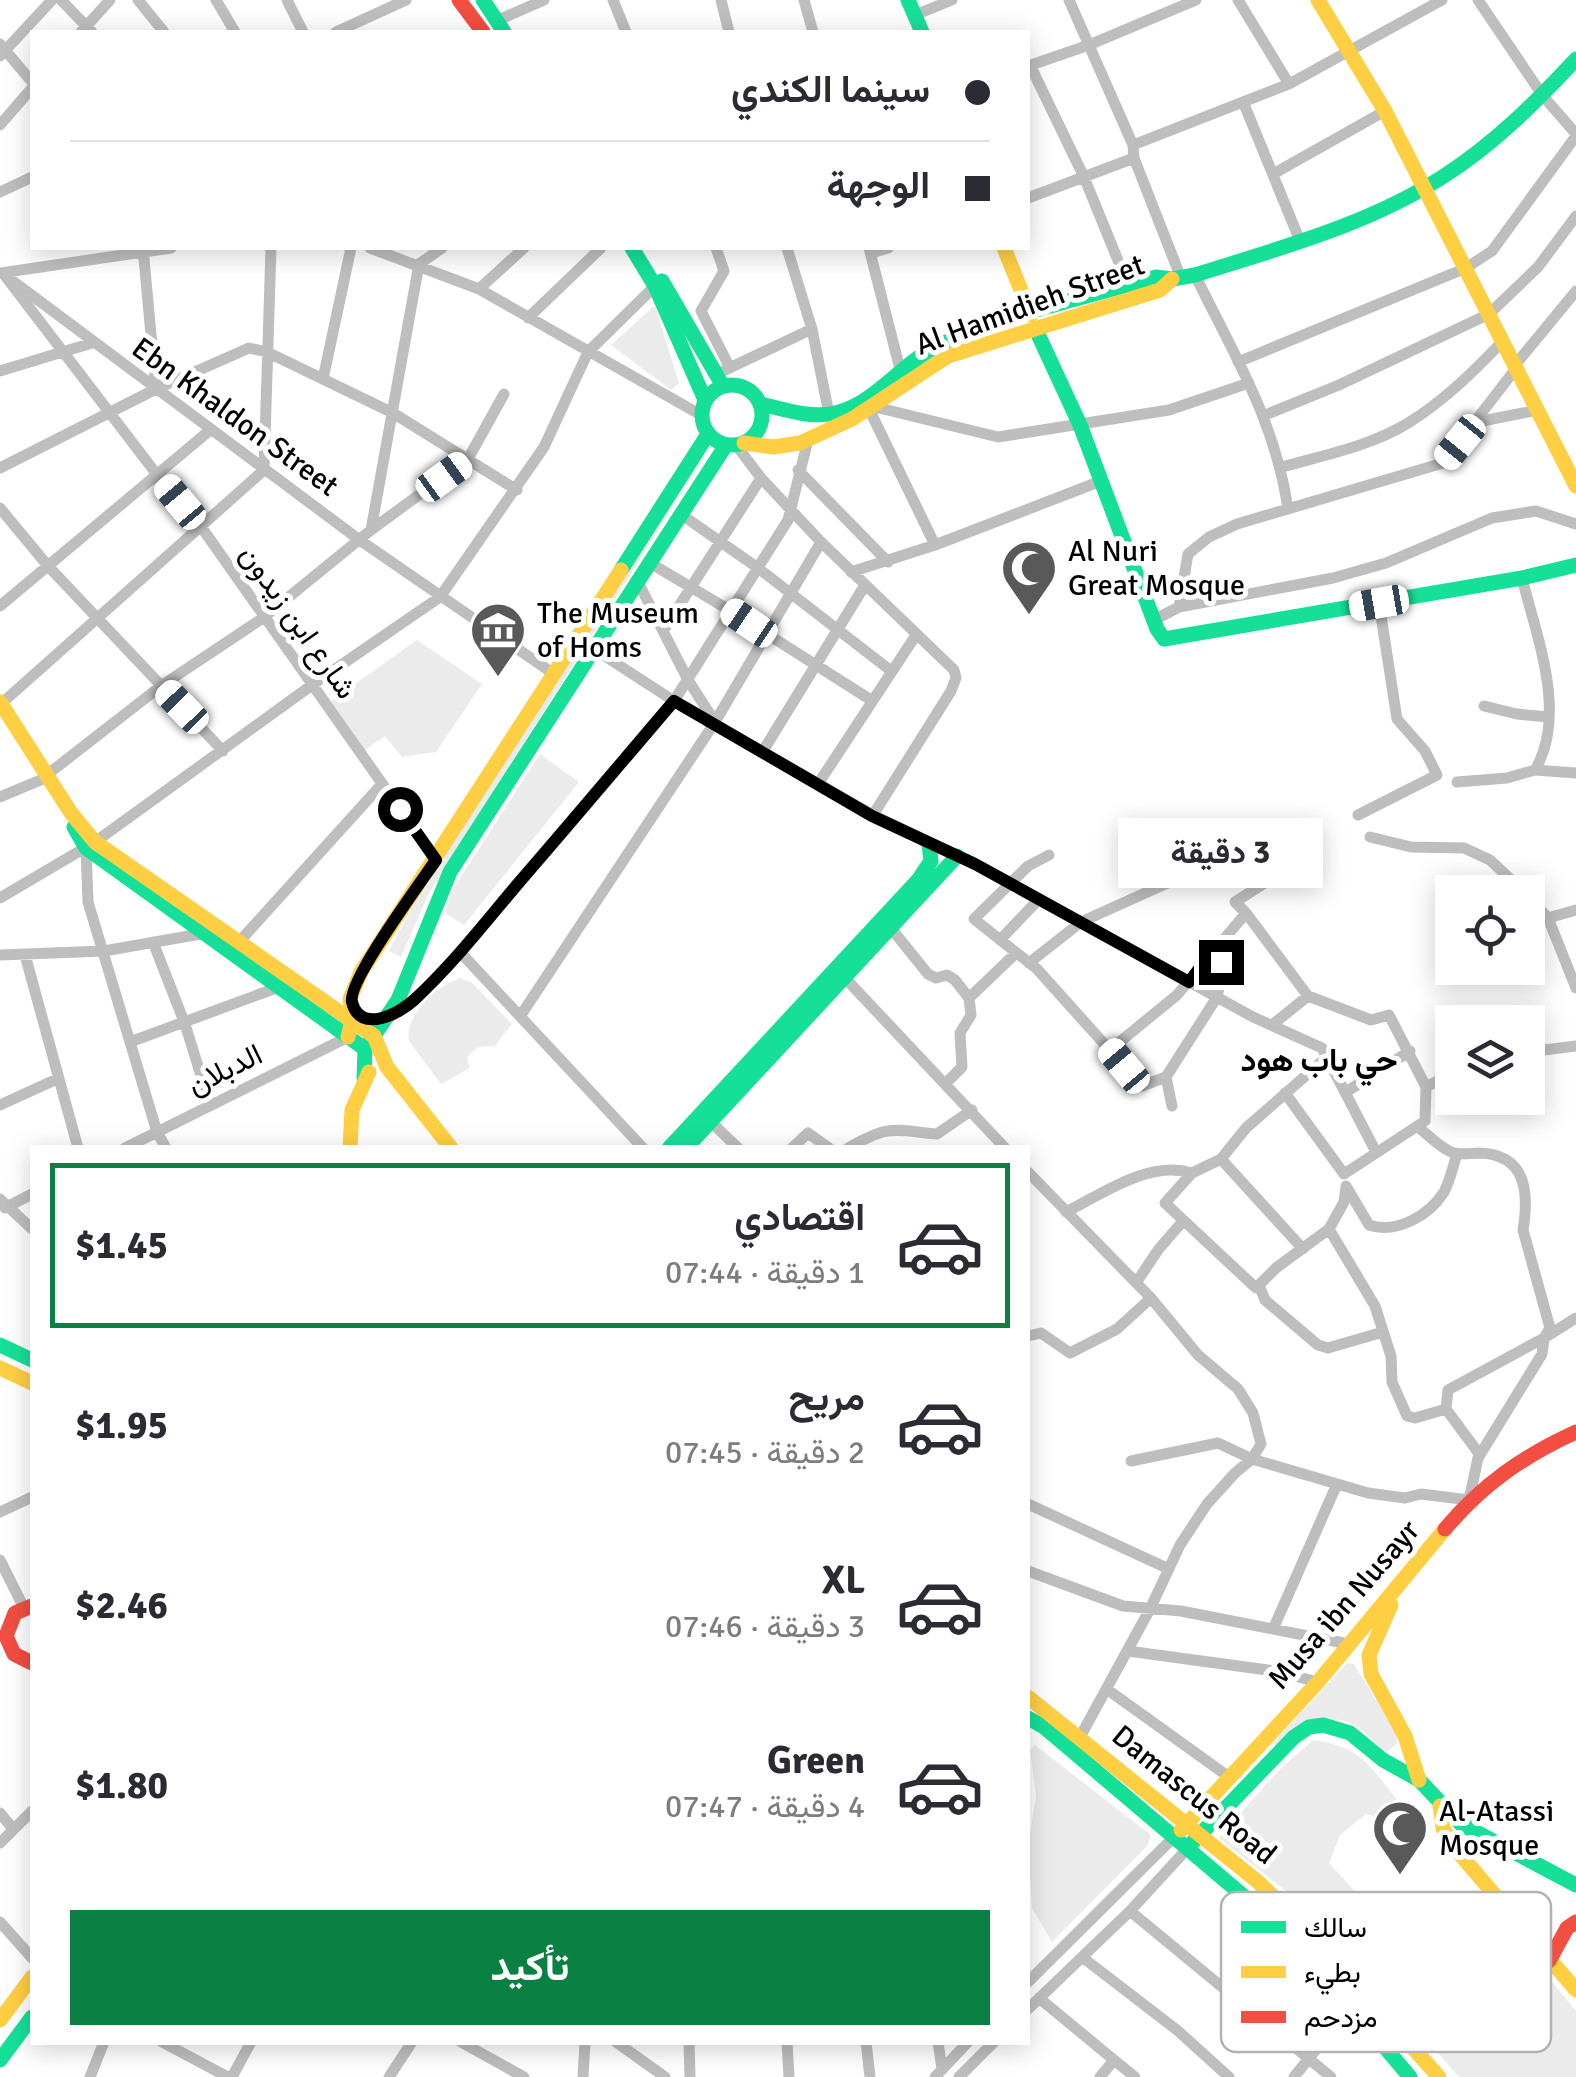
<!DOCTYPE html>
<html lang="ar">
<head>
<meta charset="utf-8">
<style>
  body { margin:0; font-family:Signika,Vazirmatn,sans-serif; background:#f7f7f7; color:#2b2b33; direction:rtl; height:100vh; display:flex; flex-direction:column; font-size:38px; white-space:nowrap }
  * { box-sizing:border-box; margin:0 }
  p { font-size:32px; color:#7c7c81 }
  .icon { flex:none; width:55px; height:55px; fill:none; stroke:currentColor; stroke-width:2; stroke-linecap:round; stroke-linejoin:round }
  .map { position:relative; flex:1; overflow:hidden; direction:ltr }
  .side { position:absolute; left:30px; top:1145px; width:1000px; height:900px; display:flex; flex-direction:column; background:#fff; border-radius:0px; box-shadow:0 5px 25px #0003; direction:rtl }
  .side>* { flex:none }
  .hud { position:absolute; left:30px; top:30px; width:1000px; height:220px; border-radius:0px; box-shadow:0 5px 25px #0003; direction:rtl; display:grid; align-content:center; height:220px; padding:0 40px; background:#fff }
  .tools { position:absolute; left:1435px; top:875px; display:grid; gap:20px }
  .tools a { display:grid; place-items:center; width:110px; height:110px; border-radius:0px; background:#fff; box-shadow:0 5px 25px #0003; font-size:50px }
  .end { position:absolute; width:45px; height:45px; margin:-22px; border:12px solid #000; background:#fff; box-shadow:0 0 0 5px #fff }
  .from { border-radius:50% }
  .bubble { position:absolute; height:70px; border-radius:0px; background:#fff; box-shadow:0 5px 25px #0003; font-size:32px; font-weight:700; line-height:70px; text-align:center; direction:rtl }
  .car { position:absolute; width:30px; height:60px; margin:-30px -15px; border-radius:12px; box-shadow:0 0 8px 2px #0007; background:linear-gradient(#fff 24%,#345 0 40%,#fff 0 76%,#345 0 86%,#fff 0) }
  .hud b { display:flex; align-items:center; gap:35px; height:95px; font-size:38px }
  .hud b+b { border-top:2px solid #e1e1e2 }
  .hud i { width:25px; height:25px; background:#2b2b33 }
  ul { padding:18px 0 0; list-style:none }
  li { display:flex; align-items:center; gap:30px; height:165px; margin:0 20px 15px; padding:0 20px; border:5px solid transparent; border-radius:0px }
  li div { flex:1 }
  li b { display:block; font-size:38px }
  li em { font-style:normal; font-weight:700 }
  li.current { border-color:#0b8043 }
  li>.icon { width:90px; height:90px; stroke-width:1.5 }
  .primary-button { display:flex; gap:20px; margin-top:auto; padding:20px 40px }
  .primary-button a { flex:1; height:115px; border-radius:0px; background:#0b8043; color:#fff; font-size:40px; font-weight:700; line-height:115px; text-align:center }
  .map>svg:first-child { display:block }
  .green { fill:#ebebeb }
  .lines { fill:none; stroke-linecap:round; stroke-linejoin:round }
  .street { stroke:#bebebe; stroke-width:11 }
  .fast { stroke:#16e098; stroke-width:15 }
  .slow { stroke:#ffcf43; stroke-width:15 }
  .jam { stroke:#f24e42; stroke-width:15 }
  .route { stroke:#000; stroke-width:12 }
  .labels { text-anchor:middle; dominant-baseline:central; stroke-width:10; stroke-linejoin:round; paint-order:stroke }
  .street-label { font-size:30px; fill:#000; stroke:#fff }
  .poi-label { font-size:30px; fill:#000; stroke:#fff; text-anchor:start }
  .neighbourhood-label { font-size:32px; font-weight:bold; fill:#000; stroke:#fff }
  .key { fill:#fff; stroke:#b2b2b2; stroke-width:2.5 }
  .key-label { font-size:28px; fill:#000 }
</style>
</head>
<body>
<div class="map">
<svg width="1576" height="2077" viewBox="0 0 1576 2077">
  <rect width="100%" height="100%" fill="#fff"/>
  <path class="green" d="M 655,305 L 679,383 L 671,390 L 611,345 Z
    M 696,454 L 704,458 L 428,895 L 401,957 L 389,951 L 428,878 Z
    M 417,640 L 482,684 L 436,752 L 402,757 L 385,736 L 365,750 L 331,701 Z
    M 540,754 L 579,782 L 464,925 L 445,913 L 451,892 Z
    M 461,978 L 472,983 L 512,1024 L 494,1047 C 481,1045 475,1047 467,1058 L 470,1068 L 441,1084 L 409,1041 C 403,1016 439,983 461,978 Z
    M 1347,1663 L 1354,1664 L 1398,1736 L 1397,1744 L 1387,1752 C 1377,1747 1372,1738 1363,1731 C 1326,1703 1308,1734 1275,1746 L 1273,1743 Z
    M 1313,1740 C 1360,1746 1370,1766 1398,1801 L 1377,1817 L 1366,1814 L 1340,1835 L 1329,1863 L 1390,1930 L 1402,1937 L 1476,1890 L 1576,2011 L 1576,2077 L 1459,2077 L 1353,1955 L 1306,1907 L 1219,1838 L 1278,1771 Z
    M 1035,1745 L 1151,1835 L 1148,1845 L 1052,1942 L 1032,1908 L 1028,1847 L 1036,1796 L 1030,1750 Z"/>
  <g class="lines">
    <path class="street" d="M 61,0 L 92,32
      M 138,0 L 164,32
      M 216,0 L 235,32
      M 287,0 L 303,32
      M 613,0 L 626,32
      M 721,0 L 729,32
      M 804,0 L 813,32
      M 1069,0 L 1133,145 L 1134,158 L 1181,278
      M 1238,0 L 1289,84
      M 1478,0 L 1543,96 L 1576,134
      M 915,15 L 952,0
      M 496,21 L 544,0
      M 81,32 L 110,0
      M 336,32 L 406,0
      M 0,44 L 32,82
      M 0,56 L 52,0
      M 1030,65 L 1084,177 L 1128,285
      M 1028,66 L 1089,45 L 1196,0
      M 1244,104 L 1300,241
      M 0,125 L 32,88
      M 1133,145 L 1289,84 L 1442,0
      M 1273,174 L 1385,111
      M 0,192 L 32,177
      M 1028,198 L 1134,158
      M 143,248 L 156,389
      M 370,248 L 479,289 L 701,415
      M 716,248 L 724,271 L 701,311 L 730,368
      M 787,248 L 812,329 L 829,414
      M 869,248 L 900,369
      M 871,253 L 888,248
      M 0,273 L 171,248
      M 3,273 L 158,476 L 202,528 L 436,860
      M 1195,275 C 1234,355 1275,420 1288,509
      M 14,282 L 361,541 L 554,674
      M 479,289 L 524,248
      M 528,318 L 601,248
      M 1238,362 L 1466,268 L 1492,251 L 1576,136
      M 725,370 L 812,329
      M 0,371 L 92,343
      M 323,379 L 351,248
      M 871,406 L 998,437 L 1169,410 L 1249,383
      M 869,409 L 935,545
      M 1265,415 L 1339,385 L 1489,314 L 1538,267 L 1576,216
      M 1477,422 L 1538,410
      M 736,445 L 761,478 L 821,542 L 954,670 L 956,678 L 951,691 L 873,815
      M 1282,467 C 1324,455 1371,446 1408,423 C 1444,401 1474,371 1503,341
      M 0,468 L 156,389 L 249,348 L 267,352 L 393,413 L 517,490
      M 798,470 L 888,562
      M 0,508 L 48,566 L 223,751
      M 682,515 L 758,568 L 890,670
      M 371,530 L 468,459 L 504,394
      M 650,563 L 731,611 L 871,700
      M 851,572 L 935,545 L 1101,481
      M 638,582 L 688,680 L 713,719
      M 0,606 L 209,431
      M 1179,607 L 1188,554 L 1209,537 L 1237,524 L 1443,463 L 1514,371 L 1515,365 L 1576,291
      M 1154,620 L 1179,607 L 1333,578 L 1386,563 L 1492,518 L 1536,511 L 1576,524
      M 663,631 L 761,478
      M 594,649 L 674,701 L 873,815 L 975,864 L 1253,1017 L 1322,1048 L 1376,1152
      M 2,703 L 264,470 L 271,248
      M 1484,706 L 1517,714 L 1548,717
      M 763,751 L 865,585
      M 1535,770 L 1576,773
      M 48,774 L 161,686 L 263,618 L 371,530 L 419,264 L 442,248
      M 1457,782 L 1507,778 L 1535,770 C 1568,714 1536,635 1522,578
      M 818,784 L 916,635
      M 0,797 L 43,779
      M 1358,815 L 1437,775 L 1425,751 L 1397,719 L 1379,603
      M 1370,837 L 1411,847 L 1464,848 L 1490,860 L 1524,892
      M 86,848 L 88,902 L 157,1132 L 166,1148
      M 1049,855 L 1028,866 L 974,919 L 1037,969 L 1142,1086 L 1166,1077 L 1217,997 L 1222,975 L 1217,946
      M 1528,896 L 1548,918 L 1576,988
      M 0,898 L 95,842 L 312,685 L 440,597 L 544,447 L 588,352 L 655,286
      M 1246,913 L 1235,902 L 1288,868
      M 1548,918 L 1576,910
      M 890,927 L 928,974 L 936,978 L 947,975 L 955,980 L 969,998
      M 1000,940 L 1039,899
      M 153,942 L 185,1024 L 210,1105
      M 239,942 L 382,784
      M 460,952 L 643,1148
      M 0,955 L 104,951 L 206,933
      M 25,955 L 78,1148
      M 1029,963 L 1081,922 L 1194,871
      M 845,978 L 1005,1148
      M 521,1015 L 715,722 L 821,542
      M 387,1019 L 414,1001 L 460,952 L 674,701 L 788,520 L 808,440
      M 130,1042 L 279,987
      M 1111,1049 L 1177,995 L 1246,913 L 1308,996 L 1272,1025
      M 1528,1052 L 1576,1046
      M 1166,1077 L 1172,1106
      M 946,1083 L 962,1067 L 960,1033 L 971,1015 L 969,998 L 1016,953
      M 1426,1087 L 1452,1073
      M 1346,1092 L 1410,1051
      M 1285,1093 L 1344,1174 L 1425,1121 L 1426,1087 L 1389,1015 L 1371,1020 L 1308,996
      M 0,1105 L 57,1079
      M 710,1121 L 738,1148
      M 125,1148 L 348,1037
      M 792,1148 L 808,1133 L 829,1148
      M 848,1148 C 890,1124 892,1130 937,1134 L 972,1110
      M 1221,1159 L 1303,1249
      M 1028,1172 L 1151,1298 L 1198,1355 L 1238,1389 L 1253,1413 L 1261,1444 L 1252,1459 L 1235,1473 L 1207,1504 L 1180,1545 L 1150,1609 L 1080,1737
      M 1192,1173 L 1165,1203 L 1256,1288 L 1276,1268 L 1329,1229 L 1375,1306 L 1391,1356 L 1392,1382 L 1407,1416 L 1415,1418 L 1446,1409 L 1448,1390 L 1544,1338 L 1550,1328 L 1523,1230 C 1529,1193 1527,1155 1480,1153 C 1470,1153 1458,1156 1449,1151 C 1437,1145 1427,1134 1417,1126
      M 1346,1186 L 1369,1225 C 1396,1234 1429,1216 1444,1192 C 1450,1181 1453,1166 1457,1154
      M 0,1199 L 32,1229
      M 5,1208 L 32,1194
      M 1066,1212 C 1104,1193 1149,1160 1192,1173 L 1221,1159 L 1246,1128 L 1327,1057
      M 1329,1229 L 1344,1202 L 1346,1187
      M 1136,1283 L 1158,1250 L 1183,1221
      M 1259,1285 L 1265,1300 L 1318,1345 L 1328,1348 L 1383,1332
      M 1028,1336 L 1041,1333 L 1070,1353 L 1117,1329 L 1151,1298
      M 1446,1409 L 1480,1455
      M 1131,1461 L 1218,1443 L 1252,1459 L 1368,1493 L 1405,1498 L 1421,1494 L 1469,1500 L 1478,1458 L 1542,1354 L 1544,1338 L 1576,1318
      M 1028,1504 L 1169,1569
      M 0,1512 L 32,1497
      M 0,1560 L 24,1608
      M 1028,1571 L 1123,1606 L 1181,1611 L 1349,1644
      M 1274,1627 L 1337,1484
      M 1128,1651 L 1275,1671 L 1318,1682
      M 1108,1690 L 1229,1777
      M 0,1813 L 13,1829
      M 0,1843 L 32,1811
      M 1130,1911 L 1331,2077
      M 0,1922 L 32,1958
      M 1082,1957 L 1177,2030 L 1229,2077
      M 1028,1982 L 1173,1838
      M 1039,1998 L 1114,2060 L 1100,2077
      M 1028,2009 L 1130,1911 L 1187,1849
      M 162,2042 L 228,2077
      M 461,2042 L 524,2077
      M 616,2042 L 665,2077
      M 689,2042 L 690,2077
      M 787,2042 L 789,2077
      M 866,2042 L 870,2077
      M 938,2042 L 942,2069
      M 1114,2060 L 1135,2077
      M 90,2077 L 104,2042
      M 232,2077 L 251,2042
      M 389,2077 L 412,2042
      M 583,2077 L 585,2042
      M 935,2077 L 968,2042
      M 959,2077 L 994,2042
      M 1294,2077 L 1350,2007"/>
    <path class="fast" d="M 483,0 L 504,32
      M 908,0 L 922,32
      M 632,248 L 655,286 L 705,400
      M 662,281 L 723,386
      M 1036,330 L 1080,425 L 1157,629 L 1164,639 L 1522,578 L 1576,565
      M702 415a30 30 0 1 1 60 0a30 30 0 1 1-60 0Z
      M 760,404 C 784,409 811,419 835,413 C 875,404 901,364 937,346 C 1006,314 1083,298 1156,277 L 1172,279 L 1195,275 C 1280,248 1368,225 1444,176 C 1494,144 1536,102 1576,59
      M 621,570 L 708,434
      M 74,827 L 86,848 L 365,1049 L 364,1078
      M 365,1049 L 398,1000 L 450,872 L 726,445
      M 669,1148 L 919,879 L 931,861 L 929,844
      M 686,1148 L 957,856
      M 0,1345 L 32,1360
      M 1028,1718 L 1044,1727 L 1273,1921 L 1322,1973 L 1410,2077
      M 1193,1842 L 1294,1737 L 1309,1727 L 1323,1725 L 1350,1733 L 1383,1760 L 1419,1780 L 1461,1824 L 1576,1885
      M 0,2060 L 32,2017"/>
    <path class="slow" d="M 1318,0 L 1385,111 L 1576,486
      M 1004,248 L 1031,315
      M 744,443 L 773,447 L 800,443 L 852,419 L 948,356 L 1160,290 L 1172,279
      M 0,702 L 71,813 L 95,842 L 374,1036 L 387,1067 L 451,1148
      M 348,1037 L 352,1021 L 350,999 L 361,972 L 621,570
      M 350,1148 L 352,1110 L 369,1072
      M 0,1368 L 32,1383
      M 1391,1605 L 1369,1655 L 1371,1674 L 1405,1736 L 1419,1780
      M 1028,1697 L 1257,1881 L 1307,1929 L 1439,2077
      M 1440,1806 L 1443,1828 L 1452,1845 L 1576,1990
      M 1181,1830 L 1318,1682 L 1445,1529
      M 0,2020 L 32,1977"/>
    <path class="jam" d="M 459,0 L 483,32
      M 1445,1529 C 1482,1485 1523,1456 1576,1432
      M 32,1606 L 15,1613 L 6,1636 L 14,1654 L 32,1663
      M 1549,1961 L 1567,1928 L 1576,1922"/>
  </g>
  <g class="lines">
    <path class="route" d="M 400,809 L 436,860 C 421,882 347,982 352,1002 C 360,1035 400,1013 414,1000 C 452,965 483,925 516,886 C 569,825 621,763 674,701 L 872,816 L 975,864 L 1189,982 L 1216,946 L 1221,962"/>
  </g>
  <defs>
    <g id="mosque-pin" transform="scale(2.875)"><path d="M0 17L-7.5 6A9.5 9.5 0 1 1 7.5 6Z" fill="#595959" stroke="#fff"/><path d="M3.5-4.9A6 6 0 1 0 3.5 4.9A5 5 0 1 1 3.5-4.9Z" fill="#fff"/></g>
    <g id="museum-pin" transform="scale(2.875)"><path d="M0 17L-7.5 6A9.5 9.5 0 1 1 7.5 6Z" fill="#595959" stroke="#fff"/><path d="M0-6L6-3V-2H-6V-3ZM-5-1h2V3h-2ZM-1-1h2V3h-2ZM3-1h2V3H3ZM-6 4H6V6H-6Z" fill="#fff"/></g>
  </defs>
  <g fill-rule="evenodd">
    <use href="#mosque-pin" x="1029" y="568"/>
    <use href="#museum-pin" x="498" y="630"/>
    <use href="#mosque-pin" x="1400" y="1828"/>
  </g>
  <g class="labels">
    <g class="street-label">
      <text transform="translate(1030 305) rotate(-20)">Al Hamidieh Street</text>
      <text transform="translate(235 417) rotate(36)">Ebn Khaldon Street</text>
      <text transform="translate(298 622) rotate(55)">شارع ابن زيدون</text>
      <text transform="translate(225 1070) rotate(-26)">الدبلان</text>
      <text transform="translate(1344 1605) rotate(-49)">Musa ibn Nusayr</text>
      <text transform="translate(1194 1795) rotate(39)">Damascus Road</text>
    </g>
    <g class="poi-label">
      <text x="1068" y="551">Al Nuri<tspan x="1068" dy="34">Great Mosque</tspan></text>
      <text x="537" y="613">The Museum<tspan x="537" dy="34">of Homs</tspan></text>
      <text x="1439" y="1811">Al-Atassi<tspan x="1439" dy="34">Mosque</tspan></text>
    </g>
    <g class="neighbourhood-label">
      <text x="1319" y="1060">حي باب هود</text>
    </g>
  </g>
  <rect x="1221" y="1892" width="330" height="160" rx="15" class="key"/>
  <rect x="1241" y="1921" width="45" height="12" fill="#16e098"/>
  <rect x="1241" y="1966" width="45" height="12" fill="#ffcf43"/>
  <rect x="1241" y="2011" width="45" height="12" fill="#f24e42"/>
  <g class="key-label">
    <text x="1304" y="1937">سالك</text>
    <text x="1304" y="1982">بطيء</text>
    <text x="1304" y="2027">مزدحم</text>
  </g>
</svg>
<div class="tools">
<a><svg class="icon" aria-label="locate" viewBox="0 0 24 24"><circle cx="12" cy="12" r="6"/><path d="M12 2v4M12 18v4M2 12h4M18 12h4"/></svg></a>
<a><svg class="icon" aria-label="layers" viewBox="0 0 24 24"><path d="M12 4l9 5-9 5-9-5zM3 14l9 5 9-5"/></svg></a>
</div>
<i class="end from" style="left:400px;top:809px"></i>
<i class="end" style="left:1221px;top:962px"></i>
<div class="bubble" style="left:1118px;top:818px;width:205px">3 دقيقة</div>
<i class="car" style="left:1460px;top:442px;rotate:219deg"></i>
<i class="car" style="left:444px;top:477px;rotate:54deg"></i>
<i class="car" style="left:180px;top:502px;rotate:320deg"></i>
<i class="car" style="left:1379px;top:603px;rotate:260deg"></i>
<i class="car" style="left:749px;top:623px;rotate:304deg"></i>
<i class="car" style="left:182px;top:707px;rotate:316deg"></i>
<i class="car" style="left:1124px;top:1066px;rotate:320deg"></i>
<div class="hud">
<b><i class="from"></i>سينما الكندي</b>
<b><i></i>الوجهة</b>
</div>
<section class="side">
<ul>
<li class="current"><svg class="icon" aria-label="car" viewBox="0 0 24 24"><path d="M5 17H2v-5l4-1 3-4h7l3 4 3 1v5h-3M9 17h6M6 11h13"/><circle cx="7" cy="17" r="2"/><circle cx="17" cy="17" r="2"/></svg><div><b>اقتصادي</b><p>1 دقيقة · 07:44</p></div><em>$1.45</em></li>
<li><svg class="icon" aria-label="car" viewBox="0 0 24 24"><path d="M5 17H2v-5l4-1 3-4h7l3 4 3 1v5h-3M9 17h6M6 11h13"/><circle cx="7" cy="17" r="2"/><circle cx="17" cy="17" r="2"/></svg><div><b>مريح</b><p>2 دقيقة · 07:45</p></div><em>$1.95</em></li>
<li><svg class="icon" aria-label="car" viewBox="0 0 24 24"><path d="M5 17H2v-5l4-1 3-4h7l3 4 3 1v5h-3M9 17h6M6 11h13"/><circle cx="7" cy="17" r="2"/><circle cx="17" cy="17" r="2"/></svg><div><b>XL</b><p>3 دقيقة · 07:46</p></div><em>$2.46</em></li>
<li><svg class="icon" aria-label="car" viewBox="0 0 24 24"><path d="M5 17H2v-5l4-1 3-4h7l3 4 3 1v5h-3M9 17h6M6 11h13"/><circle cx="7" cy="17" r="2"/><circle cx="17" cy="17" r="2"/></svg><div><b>Green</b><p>4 دقيقة · 07:47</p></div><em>$1.80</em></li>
</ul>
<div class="primary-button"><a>تأكيد</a></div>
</section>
</div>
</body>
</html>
